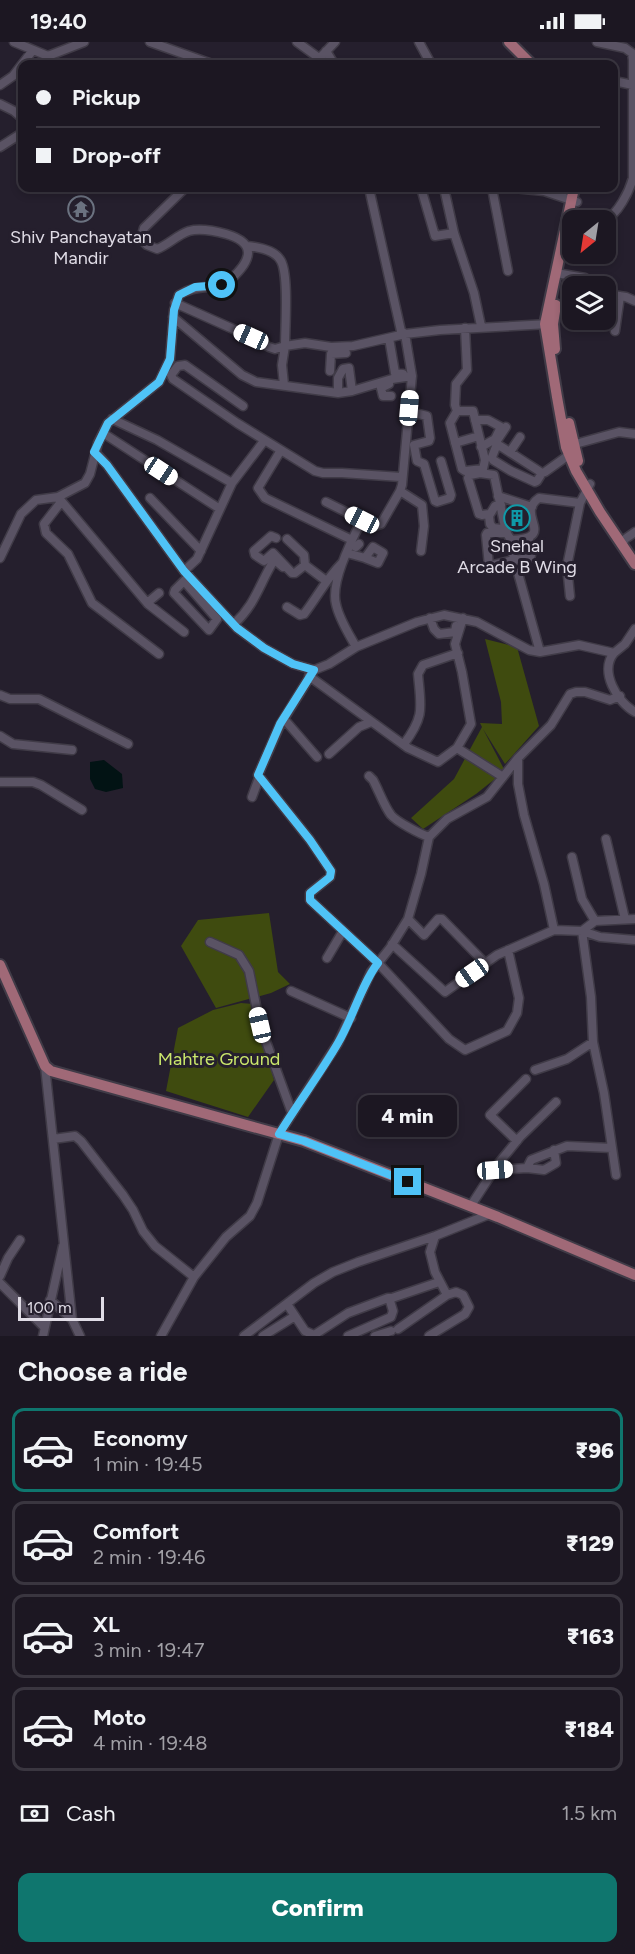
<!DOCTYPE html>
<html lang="en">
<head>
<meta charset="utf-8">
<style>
  body { margin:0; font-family:Figtree,sans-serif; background:#25202a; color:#f1f3f6; height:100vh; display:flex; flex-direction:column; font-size:22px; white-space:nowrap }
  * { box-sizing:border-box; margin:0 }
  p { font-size:20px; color:#a09fa5 }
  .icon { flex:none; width:33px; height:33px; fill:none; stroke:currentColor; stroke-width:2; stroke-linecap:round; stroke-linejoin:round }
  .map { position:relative; height:1294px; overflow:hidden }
  .drawer { display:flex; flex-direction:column; background:#1c1722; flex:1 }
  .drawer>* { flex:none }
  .banner { position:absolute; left:18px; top:18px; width:600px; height:132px; border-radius:12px; box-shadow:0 3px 9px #0003,0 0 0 2px #3a3640; display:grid; align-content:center; height:132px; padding:0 18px; background:#1c1722 }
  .needle { width:39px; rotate:210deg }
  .fabs { position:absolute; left:562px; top:168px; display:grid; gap:12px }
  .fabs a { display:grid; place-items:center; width:54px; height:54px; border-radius:12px; background:#1c1722; box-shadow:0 3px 9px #0003,0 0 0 2px #3a3640; font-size:30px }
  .scale { position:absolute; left:18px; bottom:15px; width:86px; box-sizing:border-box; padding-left:6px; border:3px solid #e0dce6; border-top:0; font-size:16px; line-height:21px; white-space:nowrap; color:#e0dce6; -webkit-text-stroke:4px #251f2d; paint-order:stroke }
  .end { position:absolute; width:27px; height:27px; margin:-14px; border:8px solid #4fc3f7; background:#111; box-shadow:0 0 0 3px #111 }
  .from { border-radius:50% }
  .bubble { position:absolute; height:42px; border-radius:12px; background:#1c1722; box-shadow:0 3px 9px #0003,0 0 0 2px #3a3640; font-size:20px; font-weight:800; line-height:42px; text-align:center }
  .car { position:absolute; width:18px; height:36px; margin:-18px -9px; border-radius:8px; box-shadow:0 0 4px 2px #0007; background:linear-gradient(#fff 24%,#345 0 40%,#fff 0 76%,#345 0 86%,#fff 0) }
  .banner b { display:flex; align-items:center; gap:21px; height:57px; font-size:22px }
  .banner b+b { border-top:2px solid #3a3640 }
  .banner i { width:15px; height:15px; background:#f1f3f6 }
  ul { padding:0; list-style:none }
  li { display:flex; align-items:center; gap:18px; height:84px; margin:0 12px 9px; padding:0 6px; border:3px solid #3a3640; border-radius:12px }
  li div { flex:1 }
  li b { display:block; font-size:22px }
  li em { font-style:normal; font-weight:800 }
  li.active { border-color:#0f766e }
  li>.icon { width:54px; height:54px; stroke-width:1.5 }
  h2 { padding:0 18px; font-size:27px; line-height:72px }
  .pay { display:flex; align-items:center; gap:15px; height:66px; padding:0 18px; font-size:22px }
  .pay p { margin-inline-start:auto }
  .button { display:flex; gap:12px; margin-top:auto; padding:12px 18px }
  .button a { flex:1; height:69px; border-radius:12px; background:#0f766e; color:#fff; font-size:24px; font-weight:800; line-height:69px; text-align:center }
  .status { display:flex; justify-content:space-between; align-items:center; height:42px; padding:0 30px; background:#1c1722; direction:ltr }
  .status svg { height:16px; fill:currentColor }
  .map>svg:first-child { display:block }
  .green { fill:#3f4b0f }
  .water { fill:#021314 }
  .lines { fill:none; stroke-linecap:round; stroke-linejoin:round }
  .minor-casing { stroke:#403b47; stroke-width:11 }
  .major-casing { stroke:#403b47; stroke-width:14 }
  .minor { stroke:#5a5364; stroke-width:8 }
  .major { stroke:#a06977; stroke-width:10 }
  .route { stroke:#4fc3f7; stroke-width:8 }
  .labels { text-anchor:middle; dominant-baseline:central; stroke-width:6; stroke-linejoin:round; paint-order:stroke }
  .poi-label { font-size:18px; fill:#e0dce6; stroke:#251f2d }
  .park-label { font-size:18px; fill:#cbe86c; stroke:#251f2d }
</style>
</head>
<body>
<div class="status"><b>19:40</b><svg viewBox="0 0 49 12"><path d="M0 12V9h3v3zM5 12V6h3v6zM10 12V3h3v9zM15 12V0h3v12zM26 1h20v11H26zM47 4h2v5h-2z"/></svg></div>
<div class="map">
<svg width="635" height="1294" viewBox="0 0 635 1294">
  <rect width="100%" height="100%" fill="#251f2d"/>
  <path class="green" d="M 485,597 L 517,605 L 539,684 L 505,722 L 483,687 L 505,729 L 476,752 L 423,787 L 411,776 L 454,737 L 482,685 L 480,681 L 502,682 L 501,660 Z
    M 269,871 L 278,930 L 290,942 L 271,951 L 216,966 L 181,904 L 198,878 Z
    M 241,961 L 253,962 L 274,1038 L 248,1075 L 166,1049 L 178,986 L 213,968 Z"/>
  <path class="water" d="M 104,718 L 122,732 L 123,746 L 106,750 L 95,747 L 90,737 L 90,720 Z"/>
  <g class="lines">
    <g class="minor-casing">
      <path id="minor" d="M 14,0 L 48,14 L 84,0
        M 150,0 L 212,22
        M 297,0 L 319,16
        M 419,0 L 431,22
        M 597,0 L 625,6 L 632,11 L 633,18 L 633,136 C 629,150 618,172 605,178
        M 326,9 L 334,22
        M 314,22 L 335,0
        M 614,39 L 633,43
        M 0,43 L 13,34 L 33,8
        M 0,62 L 14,69 L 22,76
        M 0,105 L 22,91
        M 369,146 L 401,289 L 405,292 L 412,334 L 402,443 L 400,449 L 381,482 L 375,484 L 362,478 C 352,497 330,540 336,562 C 339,577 349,592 356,605 L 417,580 L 444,573 L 477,580 L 529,608 L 540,610 L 579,603 L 614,611 L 625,602 L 635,587
        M 421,146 L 435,194 L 454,191
        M 444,146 L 454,191 L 474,251 L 481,284
        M 492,146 L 508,229
        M 514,146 L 544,149 L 577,160
        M 556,231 L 585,236 L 589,244
        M 606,252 L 626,255 L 635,259
        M 175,261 L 251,295 L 269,305 L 275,307 L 285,304 C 285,285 289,234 281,219 C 275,208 258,205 247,204
        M 173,275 L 242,333 L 256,340 L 338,351 L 352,349 L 392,337 L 412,334
        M 615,289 L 620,254
        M 389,296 L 395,331 L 403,332
        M 330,329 L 331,312 L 346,311
        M 389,342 L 381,346 L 383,354 L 391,354
        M 284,343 L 282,323 L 285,304 L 305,301 L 331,305 L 353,304 L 405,292 L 440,288 L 549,282
        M 338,351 L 338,336 L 343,327 L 349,326 L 352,349
        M 243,364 L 185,323 L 178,324 L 171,333 L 173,337 L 237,381 L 315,429 L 323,431 L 342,431 L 401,435
        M 457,369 L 450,381 L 462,427 L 465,429 L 483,427 L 485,418 L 473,369 L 457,369 L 455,363 L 456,342 L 467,328 L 465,286
        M 408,374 L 419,372 L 427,374 L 430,396 L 429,399 L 414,403 L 417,419 L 424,422 L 435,459 L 437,460 L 450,456 L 451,453 L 441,419
        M 112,377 L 157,398 L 232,441
        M 475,378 L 488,378 L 501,385 L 495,397 L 481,405
        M 506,385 L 496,400 L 497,402 L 542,431 L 545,430 L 573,410
        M 103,391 L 220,467
        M 455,401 L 479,394
        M 497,402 L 492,415 L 493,418 L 511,429 L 535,440 L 537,439 L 542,431
        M 568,404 L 619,390 L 635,392
        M 281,408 L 258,446 L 265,456 L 352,498
        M 95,410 L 107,423 L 184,529 L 237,586 L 264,606 L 293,622 L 314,628 L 329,622 L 356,605
        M 510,410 L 520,395
        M 400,449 L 422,463 L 424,484 L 421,509
        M 498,454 L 532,465
        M 58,455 L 148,562 L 184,590
        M 150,456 L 201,509
        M 61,460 L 44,482 L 46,491 L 68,512 L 92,561 L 159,612
        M 326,460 L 362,478
        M 501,463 L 495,464 L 489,474 L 490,482 L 493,486 L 502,487
        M 489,472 L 482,473 L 479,472 L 468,436 L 470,433 L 480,431 L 494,433 L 506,490 L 511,498 C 559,496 514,473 539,456 L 580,461
        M 507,491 L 487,491 L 486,493 L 489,524 L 514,518 L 511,498
        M 276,496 L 271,494 L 254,509 L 255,513 L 264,519 L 273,511 L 292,531 L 295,531 L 305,523 L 325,538
        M 287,497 L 304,513 L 305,523
        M 351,502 L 356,505 L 359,502
        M 622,503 L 625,497 L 635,490
        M 347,511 L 365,516 L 373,505 L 383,511 L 378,521 L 365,516
        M 0,516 L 21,472 L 36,458 L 58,455 L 85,441 L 90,432 L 98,401 L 108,381 L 159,340 L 170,317 L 174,268 L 179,253 C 197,241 217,249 231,237 C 252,218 257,201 226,192 C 215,189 200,186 189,189 C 177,193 168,203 157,207 L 147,203 L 141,197 L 144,186 L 185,146
        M 514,518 L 530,516 L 531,513 L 529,497
        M 184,529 L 197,517 L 232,441 L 264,399
        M 518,531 L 540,610
        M 184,539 L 217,577 L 209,588 L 174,551 L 175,548 L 189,534
        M 570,554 L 567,524 L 580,461 L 590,442
        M 147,561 L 159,551
        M 287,565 L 300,573 L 304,572 C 318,554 326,537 342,521
        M 430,576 L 434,587 L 439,592 L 455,590 L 456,584
        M 234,582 C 255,563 259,543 273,520 L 276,519 L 283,525
        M 614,611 C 599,629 617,660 635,670
        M 314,628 L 280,683 L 258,733 L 310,798 L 331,829 L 330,835 L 310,851 L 310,858 L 378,921 L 449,997 L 465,1008 L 507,989 L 517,971 L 519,956 L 508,908
        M 309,634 L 408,706 L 438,720 L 457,706 L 471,682 L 462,630 L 455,602 L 463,576
        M 0,653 L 10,657 L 39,657 L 128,702
        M 620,654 L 610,658 L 585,650 L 576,650 L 570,652 L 551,683 L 518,716 L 518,742 L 524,773 L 544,842 L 554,888 L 582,889 L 600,895 L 635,898
        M 284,677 L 317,715
        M 0,694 L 13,702 L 72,708
        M 404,702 C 425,674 421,666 418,632 L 423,623 L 458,611
        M 457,706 L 503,735
        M 329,712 L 359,685 L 371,680
        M 369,734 L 373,738 C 379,749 384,764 391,773 C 397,780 420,792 429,795
        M 0,740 L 33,740 L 41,743 L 82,768
        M 252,755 L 259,736
        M 606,797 L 625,877
        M 572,815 L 582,857 L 595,879
        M 408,877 L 424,893 L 438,877 L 442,877 L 485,921
        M 210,900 L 239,913 L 249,929 L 260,983 L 292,1071
        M 392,902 L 445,950 L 497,913 L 554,888
        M 327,916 L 343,889
        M 291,949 L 351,976
        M 45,1024 L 72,1277 L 80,1294
        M 535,1028 L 567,1017 L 593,1000
        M 53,1097 L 75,1094 L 81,1099 L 123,1153 L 133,1168 L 143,1189 L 155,1204 L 194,1235
        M 517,1099 L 490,1073 L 526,1037
        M 527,1126 L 531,1118 L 567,1104 L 612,1106
        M 495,1128 L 527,1126 L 544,1128 L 556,1121 L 554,1108
        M 616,1133 L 604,1051 L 593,1000 L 591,955 L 582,889 L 595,879 L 635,877
        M 470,1165 L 498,1122 L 520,1095 L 556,1060
        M 0,1234 L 8,1216 L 20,1198
        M 0,1241 L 44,1285
        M 50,1258 L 72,1277
        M 287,1262 L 305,1289 L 314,1293 L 348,1271 L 388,1256 L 392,1256
        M 398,1287 L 447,1253
        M 43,1294 L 63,1204
        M 161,1294 L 194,1235 L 226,1195 L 250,1174 L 257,1161 L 279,1092 L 338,1001 L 371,930 L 390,906 L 408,877 L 421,832 L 429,795 L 447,777 L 487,755 L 518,716
        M 244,1294 L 314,1241 L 333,1230 L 358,1220 L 435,1194 L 490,1172
        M 263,1294 L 295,1274
        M 348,1294 L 391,1275 L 393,1269 L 390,1259 L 392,1256 L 439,1240
        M 375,1294 L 391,1289
        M 429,1294 L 465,1272 L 469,1265 L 463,1253 L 456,1250 L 447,1253 L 435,1230 L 430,1210 L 435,1194"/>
    </g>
    <g class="major-casing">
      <path id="major" d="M 509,0 L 531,22
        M 574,146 L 545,282 L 557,355 L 566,405 L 576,429 L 600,470 L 635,522
        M 555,307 L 553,282 L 556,263
        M 569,381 L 578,419
        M 0,923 L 45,1024 L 51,1029 L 304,1099 L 498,1175 L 635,1233"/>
    </g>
    <use href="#minor" class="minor"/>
    <use href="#major" class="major"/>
  </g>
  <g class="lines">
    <path class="route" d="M 222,243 L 195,245 L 179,253 L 174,268 L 170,317 L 159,340 L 108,381 L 94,410 L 107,423 L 184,529 L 237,586 L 264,606 L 293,622 L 314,628 L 280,682 L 258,733 L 310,798 L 331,829 L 330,835 L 310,851 L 310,858 L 378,921 C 361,943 353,976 338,1001 C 320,1032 298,1061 279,1092 L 304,1099 L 408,1140"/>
  </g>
  <defs>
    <g id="temple-ring" transform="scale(1.35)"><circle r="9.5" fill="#251f2d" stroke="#6b7280" stroke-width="1.5"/><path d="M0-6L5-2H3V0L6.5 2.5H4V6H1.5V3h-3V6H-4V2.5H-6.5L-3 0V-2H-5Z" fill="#6b7280"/></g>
    <g id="building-ring" transform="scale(1.35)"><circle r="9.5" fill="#251f2d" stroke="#0f9aa8" stroke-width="1.5"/><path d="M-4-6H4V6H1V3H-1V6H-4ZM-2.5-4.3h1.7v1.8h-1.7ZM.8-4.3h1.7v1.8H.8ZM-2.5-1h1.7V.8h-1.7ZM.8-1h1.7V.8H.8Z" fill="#0f9aa8"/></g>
  </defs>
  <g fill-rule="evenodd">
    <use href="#temple-ring" x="81" y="167"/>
    <use href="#building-ring" x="517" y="476"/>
  </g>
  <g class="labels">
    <g class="poi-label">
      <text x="81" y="195">Shiv Panchayatan<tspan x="81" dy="21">Mandir</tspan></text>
      <text x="517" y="504">Snehal<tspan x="517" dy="21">Arcade B Wing</tspan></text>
    </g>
    <g class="park-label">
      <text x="219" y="1017">Mahtre Ground</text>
    </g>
  </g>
</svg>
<div class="fabs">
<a><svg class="needle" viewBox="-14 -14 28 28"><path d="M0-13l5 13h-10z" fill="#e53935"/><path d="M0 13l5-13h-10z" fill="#a09fa5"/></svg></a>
<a><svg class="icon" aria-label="layers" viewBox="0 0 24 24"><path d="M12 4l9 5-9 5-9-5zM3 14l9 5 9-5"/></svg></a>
</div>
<div class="scale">100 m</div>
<i class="end from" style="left:222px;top:243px"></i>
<i class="end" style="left:408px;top:1140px"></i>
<div class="bubble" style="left:358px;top:1053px;width:99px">4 min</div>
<i class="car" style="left:251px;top:295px;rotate:294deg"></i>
<i class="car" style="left:409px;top:366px;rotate:5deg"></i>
<i class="car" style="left:161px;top:429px;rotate:123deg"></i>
<i class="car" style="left:362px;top:478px;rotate:297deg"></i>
<i class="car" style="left:472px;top:931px;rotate:235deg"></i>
<i class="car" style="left:260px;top:983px;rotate:347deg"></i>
<i class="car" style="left:495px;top:1128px;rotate:86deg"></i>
<div class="banner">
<b><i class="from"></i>Pickup</b>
<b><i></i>Drop-off</b>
</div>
</div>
<section class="drawer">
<h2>Choose a ride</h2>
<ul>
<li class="active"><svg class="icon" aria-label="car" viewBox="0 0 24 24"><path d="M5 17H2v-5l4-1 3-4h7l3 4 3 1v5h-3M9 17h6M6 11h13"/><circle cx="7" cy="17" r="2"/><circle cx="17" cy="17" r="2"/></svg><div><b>Economy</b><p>1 min · 19:45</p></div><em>₹96</em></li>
<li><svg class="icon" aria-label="car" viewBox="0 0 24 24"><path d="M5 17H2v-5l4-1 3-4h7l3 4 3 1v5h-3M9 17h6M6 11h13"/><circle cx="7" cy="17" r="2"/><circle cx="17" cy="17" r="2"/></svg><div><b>Comfort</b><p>2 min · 19:46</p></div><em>₹129</em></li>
<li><svg class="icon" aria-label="car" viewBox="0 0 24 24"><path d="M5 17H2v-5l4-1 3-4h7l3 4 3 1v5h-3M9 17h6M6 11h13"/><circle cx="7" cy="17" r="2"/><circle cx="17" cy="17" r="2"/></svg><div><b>XL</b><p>3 min · 19:47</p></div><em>₹163</em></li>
<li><svg class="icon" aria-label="car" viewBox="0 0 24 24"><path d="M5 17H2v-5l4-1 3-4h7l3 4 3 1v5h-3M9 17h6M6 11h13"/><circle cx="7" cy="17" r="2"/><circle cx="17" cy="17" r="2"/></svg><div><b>Moto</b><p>4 min · 19:48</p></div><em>₹184</em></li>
</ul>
<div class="pay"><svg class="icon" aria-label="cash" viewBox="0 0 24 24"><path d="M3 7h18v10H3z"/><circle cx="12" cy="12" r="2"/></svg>Cash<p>1.5 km</p></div>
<div class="button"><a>Confirm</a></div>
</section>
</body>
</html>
